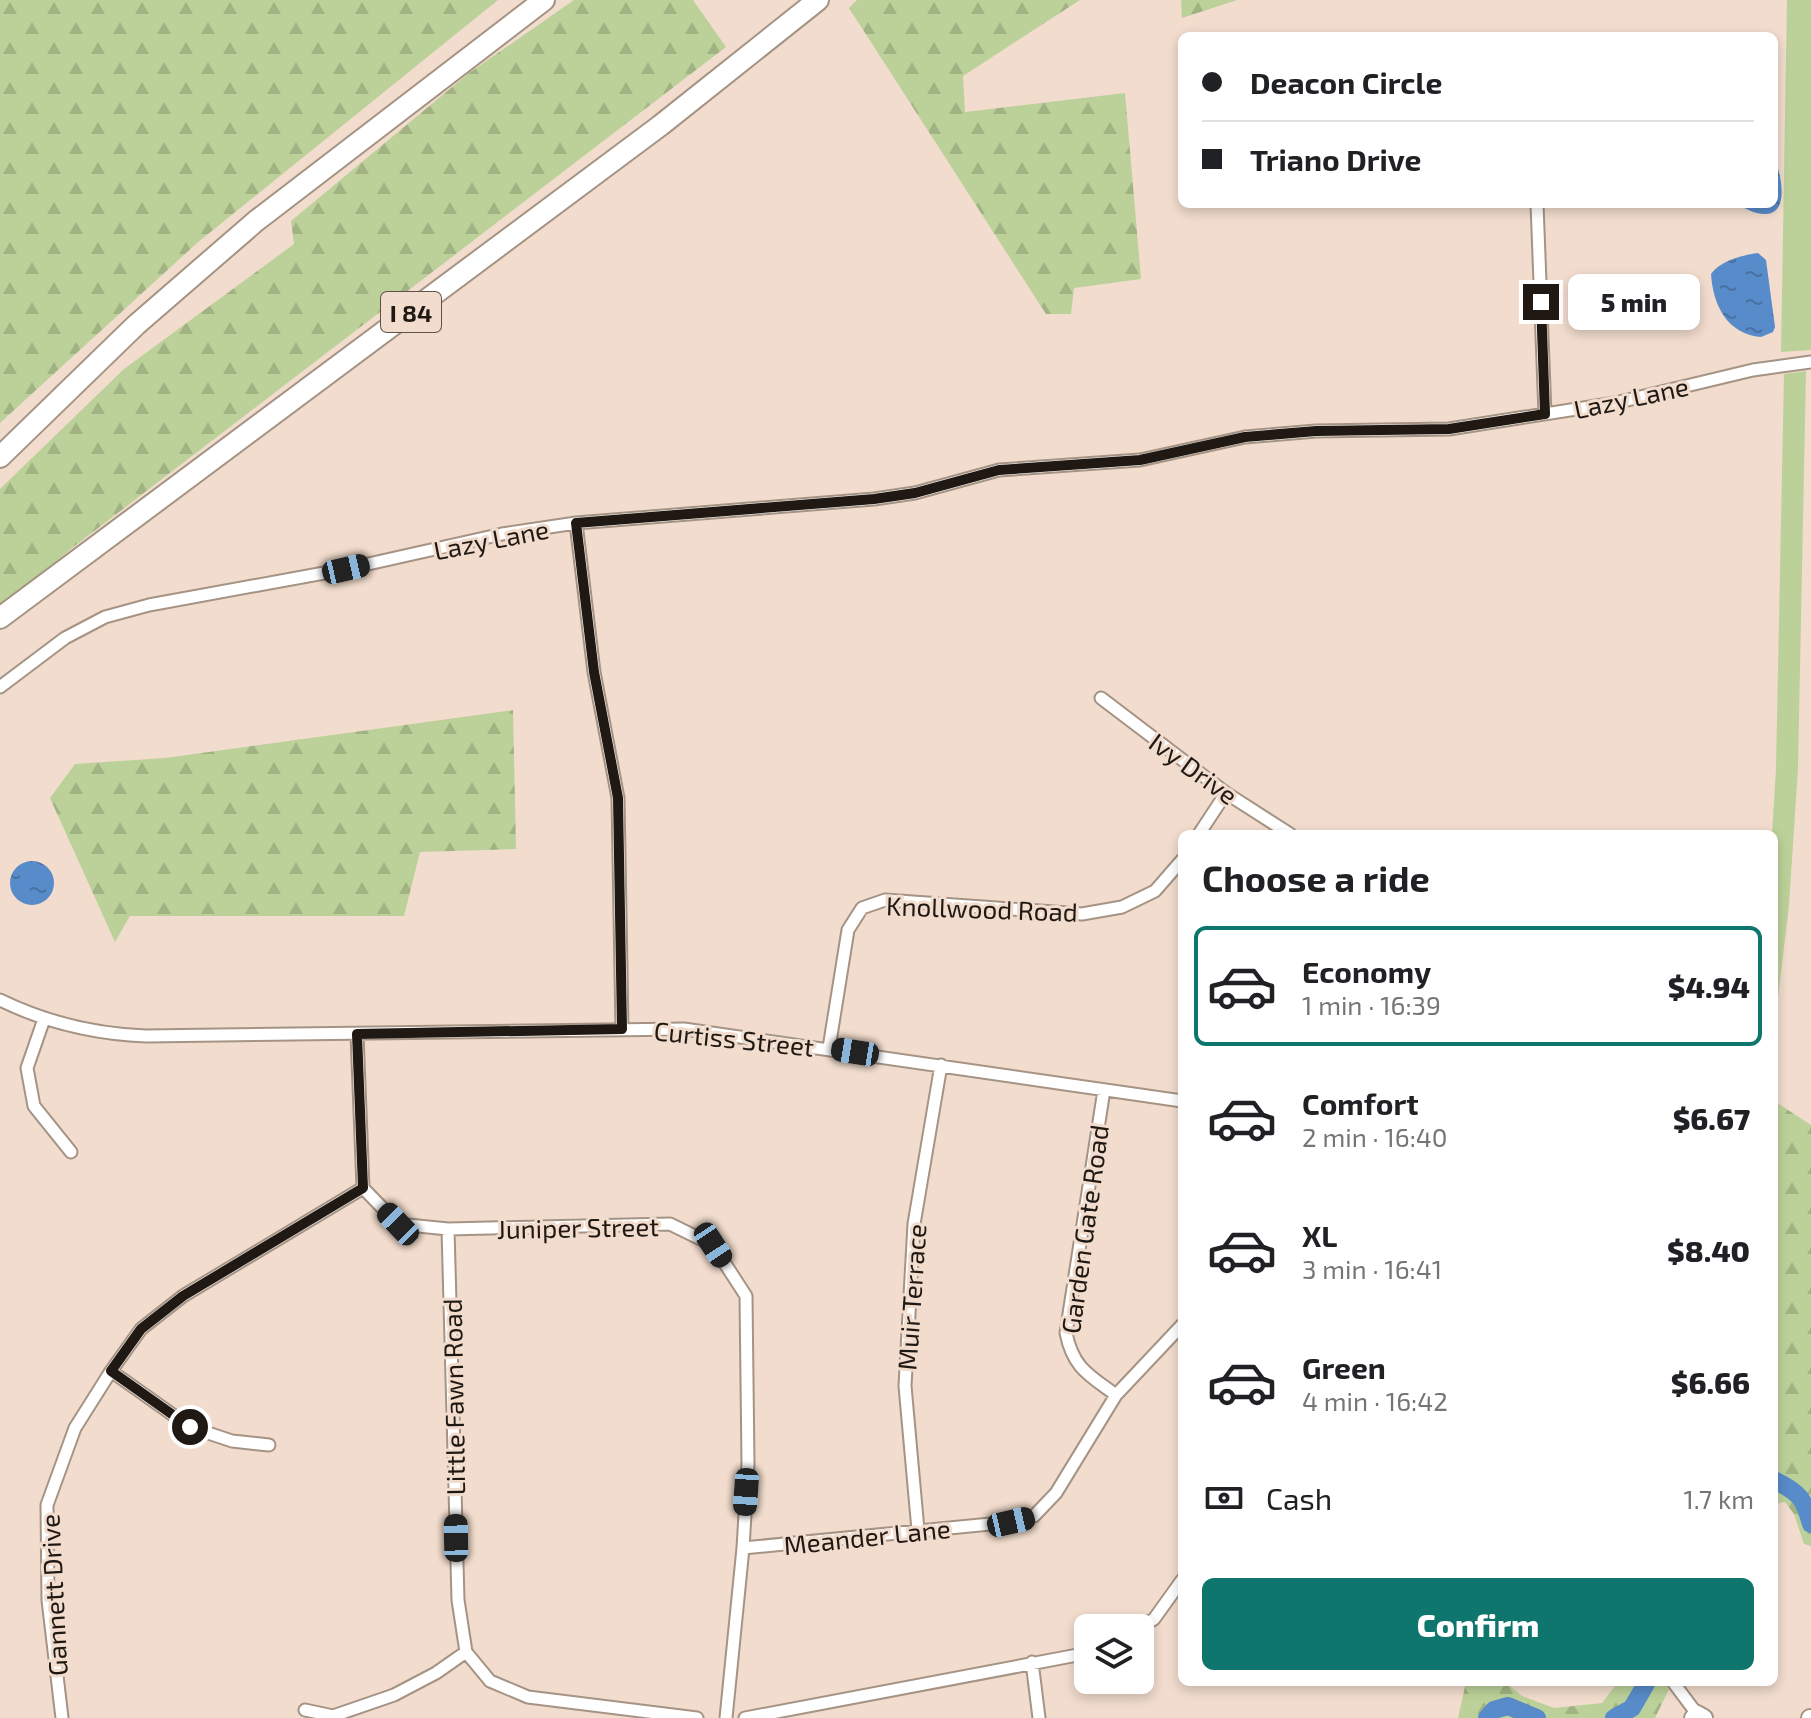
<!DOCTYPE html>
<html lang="en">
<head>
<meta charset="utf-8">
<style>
  body { margin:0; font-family:"Exo 2",sans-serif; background:#f2f2f2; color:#202124; height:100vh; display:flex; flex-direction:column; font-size:30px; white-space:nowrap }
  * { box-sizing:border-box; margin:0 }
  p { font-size:26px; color:#757577 }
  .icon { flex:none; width:44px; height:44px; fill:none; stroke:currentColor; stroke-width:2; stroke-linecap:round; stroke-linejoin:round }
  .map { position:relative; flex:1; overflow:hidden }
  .panel { position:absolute; left:1178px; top:830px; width:600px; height:856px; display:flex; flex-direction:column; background:#fff; border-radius:12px; box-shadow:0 4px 12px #0003 }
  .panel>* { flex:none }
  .guide { position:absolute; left:1178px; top:32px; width:600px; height:176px; border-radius:12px; box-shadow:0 4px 12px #0003; display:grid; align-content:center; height:176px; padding:0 24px; background:#fff }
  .fabs { position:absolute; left:1074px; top:1614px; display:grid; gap:16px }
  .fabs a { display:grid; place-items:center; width:80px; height:80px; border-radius:12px; background:#fff; box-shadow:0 4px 12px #0003; font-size:40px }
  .end { position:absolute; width:36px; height:36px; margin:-18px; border:10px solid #1f1813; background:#fff; box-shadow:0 0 0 4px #fff }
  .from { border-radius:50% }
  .bubble { position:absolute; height:56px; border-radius:12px; background:#fff; box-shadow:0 4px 12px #0003; font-size:26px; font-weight:800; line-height:56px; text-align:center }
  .car { position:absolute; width:24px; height:48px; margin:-24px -12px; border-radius:10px; box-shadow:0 0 6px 2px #0007; background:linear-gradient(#222 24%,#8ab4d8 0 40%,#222 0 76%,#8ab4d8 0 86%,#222 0) }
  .guide b { display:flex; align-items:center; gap:28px; height:76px; font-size:30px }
  .guide b+b { border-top:2px solid #e0e0e0 }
  .guide i { width:20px; height:20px; background:#202124 }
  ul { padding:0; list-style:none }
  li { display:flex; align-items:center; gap:24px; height:120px; margin:0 16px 12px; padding:0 8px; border:4px solid transparent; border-radius:12px }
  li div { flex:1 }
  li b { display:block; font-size:30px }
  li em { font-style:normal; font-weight:800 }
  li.active { border-color:#0f766e }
  li>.icon { width:72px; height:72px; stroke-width:1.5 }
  h2 { padding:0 24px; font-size:36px; line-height:96px }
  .pay { display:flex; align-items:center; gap:20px; height:88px; padding:0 24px; font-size:30px }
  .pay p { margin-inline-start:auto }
  .cta { display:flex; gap:16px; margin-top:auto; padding:16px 24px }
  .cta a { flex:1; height:92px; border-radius:12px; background:#0f766e; color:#fff; font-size:32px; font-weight:800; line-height:92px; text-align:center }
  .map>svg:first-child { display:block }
  .green { fill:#bcd199 }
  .forest { fill:url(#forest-firs) }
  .water { fill:url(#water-ripples) }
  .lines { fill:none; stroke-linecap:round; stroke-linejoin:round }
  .river { stroke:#588bc9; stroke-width:18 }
  .street-casing { stroke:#a59384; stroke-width:15 }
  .secondary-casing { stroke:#a59384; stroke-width:20 }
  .highway-casing { stroke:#a59384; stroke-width:24 }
  .street { stroke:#fff; stroke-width:11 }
  .secondary { stroke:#fff; stroke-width:16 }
  .highway { stroke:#fff; stroke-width:20 }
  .route { stroke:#1f1813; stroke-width:10 }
  .labels { text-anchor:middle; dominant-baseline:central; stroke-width:6; stroke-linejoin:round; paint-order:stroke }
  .shield { fill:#f1dccd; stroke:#5e534b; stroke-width:2 }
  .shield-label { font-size:24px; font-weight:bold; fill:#1f1813 }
  .street-label { font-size:26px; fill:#1f1813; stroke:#f1dccd }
</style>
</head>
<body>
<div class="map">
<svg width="1811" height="1718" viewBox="0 0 1811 1718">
  <defs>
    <pattern id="forest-firs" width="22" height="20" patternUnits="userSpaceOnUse" patternTransform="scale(2)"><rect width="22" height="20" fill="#bcd199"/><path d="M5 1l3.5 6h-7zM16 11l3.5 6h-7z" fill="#a1b383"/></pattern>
    <pattern id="water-ripples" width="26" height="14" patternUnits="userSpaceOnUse" patternTransform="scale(2)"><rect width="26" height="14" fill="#588bc9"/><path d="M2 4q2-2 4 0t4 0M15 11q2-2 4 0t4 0" fill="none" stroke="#4871a2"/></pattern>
  </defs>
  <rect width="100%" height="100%" fill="#f1dccd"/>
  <path class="green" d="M 1787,0 L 1811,0 L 1811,350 L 1781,352 Z
    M 1806,371 L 1798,768 L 1789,905 L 1774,1031 L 1772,834 L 1776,768 L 1784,374 Z"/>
  <path class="forest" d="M 0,0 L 498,0 L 197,243 L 0,423 Z
    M 574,0 L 693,0 L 726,47 L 72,548 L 0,609 L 0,489 L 124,369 L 294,244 L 291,221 L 469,73 Z
    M 857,0 L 1080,0 L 963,76 L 965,112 L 1125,93 L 1141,279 L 1074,288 L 1071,314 L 1046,314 L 849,8 Z
    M 1181,0 L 1237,0 L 1182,18 Z
    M 513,710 L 516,849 L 420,852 L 404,916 L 130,916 L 115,942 L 50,798 L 75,764 L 165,758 Z
    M 1774,1101 L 1811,1125 L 1811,1546 L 1804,1544 L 1794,1514 L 1785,1502 L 1774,1504 Z
    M 1466,1682 L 1505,1682 L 1522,1696 L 1554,1708 L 1602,1703 L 1618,1682 L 1662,1682 L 1669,1689 L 1655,1718 L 1458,1718 Z"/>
  <path class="water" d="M 1774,157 C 1780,171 1791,212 1766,214 C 1756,215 1745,208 1736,204 L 1774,204 Z
    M 1758,253 L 1766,260 L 1775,327 L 1773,332 L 1761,337 C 1727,334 1713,305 1711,274 C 1720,261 1742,255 1758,253 Z
    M10 883a22 22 0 1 1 44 0a22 22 0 1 1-44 0Z"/>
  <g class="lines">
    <path class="river" d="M 1774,1483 L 1776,1481 C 1800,1493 1804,1499 1811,1524
      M 1487,1718 L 1494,1710 L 1508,1706 L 1537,1718
      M 1614,1718 L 1632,1708 L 1647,1682"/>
    <g class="street-casing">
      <path id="street" d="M 1537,204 L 1545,414
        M 576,523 L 594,672 L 618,798 L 622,1029
        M 0,687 L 65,638 L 105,617 L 149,605 L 346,569 L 502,534 L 576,523 L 874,499 L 915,493 L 999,470 L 1140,460 L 1245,437 L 1316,431 L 1449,429 L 1615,403 L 1753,370 L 1811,362
        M 1101,698 L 1226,793 L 1290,834
        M 1199,834 L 1226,793
        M 0,1000 C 47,1023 95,1034 146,1036 L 684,1029 L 1182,1101
        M 44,1019 L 27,1068 L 34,1106 L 71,1152
        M 357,1034 L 363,1188 L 398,1224 L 448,1229 L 670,1224 L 713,1245 L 746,1296 L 748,1464 L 743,1548 L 726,1718
        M 829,1048 L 848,930 L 862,908 L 885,900 L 1082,914 L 1122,907 L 1155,891 L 1182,860
        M 1104,1090 L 1066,1333 C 1073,1368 1089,1375 1116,1395
        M 448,1229 L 458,1600 L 466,1652 L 490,1681 L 528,1697 L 697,1718
        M 111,1371 L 190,1427 L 232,1441 L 269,1445
        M 918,1530 L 905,1386 L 914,1224 L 941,1065
        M 743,1548 L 1011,1522 L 1034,1516 L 1056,1493 L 1116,1395 L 1182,1325
        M 1139,1628 L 1154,1619 L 1182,1580
        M 1032,1662 L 1039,1718
        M 1673,1682 L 1697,1714
        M 305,1710 L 333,1716 L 394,1695 L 436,1673 L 466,1652
        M 62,1718 L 48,1600 L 47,1505 L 75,1428 L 111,1371 L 141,1329 L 183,1296 L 363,1188
        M 745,1718 L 1088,1653"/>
    </g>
    <g class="secondary-casing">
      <path id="secondary" d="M 1693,1718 L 1697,1714 L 1704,1718
        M 1810,1718 L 1811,1718"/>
    </g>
    <g class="highway-casing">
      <path id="highway" d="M 0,457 L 136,325 L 256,221 L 544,0
        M 0,618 L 661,125 L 818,0"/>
    </g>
    <use href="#street" class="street"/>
    <use href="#secondary" class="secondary"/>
    <use href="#highway" class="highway"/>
  </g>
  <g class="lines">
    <path class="route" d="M 190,1427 L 111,1371 L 141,1329 L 183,1296 L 363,1188 L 357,1034 L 622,1029 L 618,798 L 594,672 L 576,523 L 874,499 L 915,493 L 999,470 L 1140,460 L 1245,437 L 1316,431 L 1449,429 L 1545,414 L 1541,302"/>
  </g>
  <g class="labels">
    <rect class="shield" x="381" y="292" width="60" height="40" rx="6"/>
    <g class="shield-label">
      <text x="411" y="312">I 84</text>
    </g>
    <g class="street-label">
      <text transform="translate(1631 397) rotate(-12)">Lazy Lane</text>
      <text transform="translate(491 539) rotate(-11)">Lazy Lane</text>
      <text transform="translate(1194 768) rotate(36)">Ivy Drive</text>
      <text transform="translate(982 908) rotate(2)">Knollwood Road</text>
      <text transform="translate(734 1038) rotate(6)">Curtiss Street</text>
      <text transform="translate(578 1227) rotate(-1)">Juniper Street</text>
      <text transform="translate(1084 1229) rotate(-82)">Garden Gate Road</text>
      <text transform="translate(911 1297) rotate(-86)">Muir Terrace</text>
      <text transform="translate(453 1397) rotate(-91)">Little Fawn Road</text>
      <text transform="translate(867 1536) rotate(-6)">Meander Lane</text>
      <text transform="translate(53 1595) rotate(-93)">Gannett Drive</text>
    </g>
  </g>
</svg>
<div class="fabs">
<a><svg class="icon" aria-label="layers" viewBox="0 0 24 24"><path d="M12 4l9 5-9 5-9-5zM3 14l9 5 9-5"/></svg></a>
</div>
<i class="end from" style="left:190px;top:1427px"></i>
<i class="end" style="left:1541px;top:302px"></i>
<div class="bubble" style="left:1568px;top:274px;width:132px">5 min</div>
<i class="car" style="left:346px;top:569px;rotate:77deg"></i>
<i class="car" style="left:855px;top:1052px;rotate:279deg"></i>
<i class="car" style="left:398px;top:1224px;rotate:316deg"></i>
<i class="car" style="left:713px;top:1245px;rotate:147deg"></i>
<i class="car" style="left:746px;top:1492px;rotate:184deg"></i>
<i class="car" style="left:1011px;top:1522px;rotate:77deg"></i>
<i class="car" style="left:456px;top:1538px;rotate:359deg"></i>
<div class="guide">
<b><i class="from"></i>Deacon Circle</b>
<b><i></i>Triano Drive</b>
</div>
<section class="panel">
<h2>Choose a ride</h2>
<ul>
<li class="active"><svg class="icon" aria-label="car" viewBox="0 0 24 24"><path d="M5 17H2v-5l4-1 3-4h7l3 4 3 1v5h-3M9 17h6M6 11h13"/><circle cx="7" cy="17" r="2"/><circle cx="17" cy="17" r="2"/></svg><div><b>Economy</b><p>1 min · 16:39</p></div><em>$4.94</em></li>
<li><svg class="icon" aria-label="car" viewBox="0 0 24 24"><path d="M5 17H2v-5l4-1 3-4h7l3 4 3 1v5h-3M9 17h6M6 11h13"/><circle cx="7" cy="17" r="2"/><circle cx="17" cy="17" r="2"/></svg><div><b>Comfort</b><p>2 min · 16:40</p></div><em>$6.67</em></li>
<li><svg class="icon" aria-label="car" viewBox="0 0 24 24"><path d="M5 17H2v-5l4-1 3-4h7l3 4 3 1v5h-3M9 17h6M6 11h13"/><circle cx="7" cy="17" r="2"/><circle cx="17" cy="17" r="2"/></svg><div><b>XL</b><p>3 min · 16:41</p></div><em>$8.40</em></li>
<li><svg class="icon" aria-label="car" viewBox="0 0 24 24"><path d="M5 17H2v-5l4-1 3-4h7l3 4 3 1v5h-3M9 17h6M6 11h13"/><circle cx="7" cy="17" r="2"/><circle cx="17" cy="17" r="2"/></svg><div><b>Green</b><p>4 min · 16:42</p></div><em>$6.66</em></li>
</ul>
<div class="pay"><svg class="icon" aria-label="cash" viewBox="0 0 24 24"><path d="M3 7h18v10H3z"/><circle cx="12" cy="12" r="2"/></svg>Cash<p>1.7 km</p></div>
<div class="cta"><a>Confirm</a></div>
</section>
</div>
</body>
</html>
